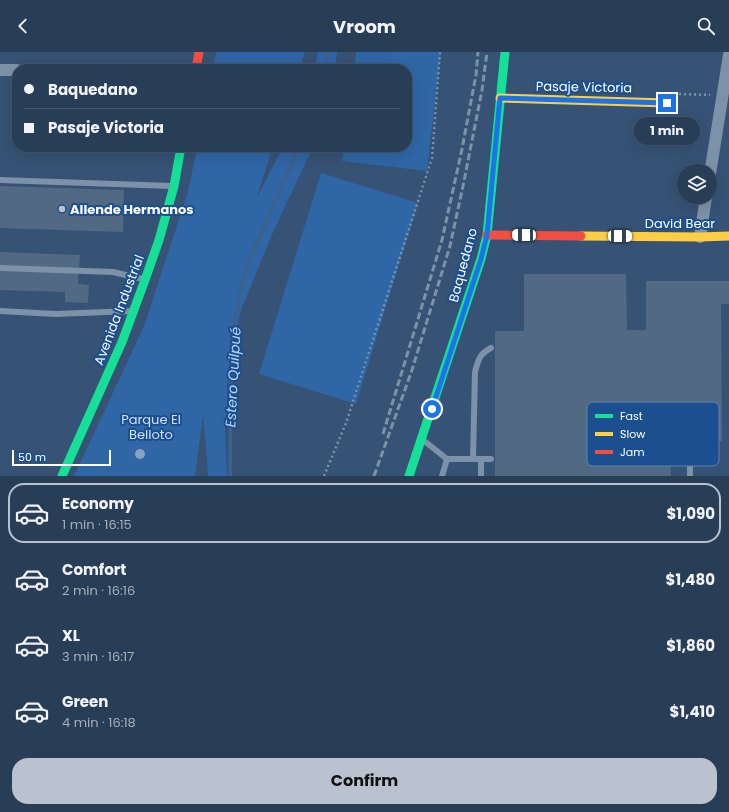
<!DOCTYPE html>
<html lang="en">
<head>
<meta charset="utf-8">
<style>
  body { margin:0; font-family:Poppins,sans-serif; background:#30455d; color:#f1f3f6; height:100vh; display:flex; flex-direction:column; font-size:15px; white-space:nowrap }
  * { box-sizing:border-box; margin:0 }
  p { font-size:13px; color:#a5aeba }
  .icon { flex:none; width:22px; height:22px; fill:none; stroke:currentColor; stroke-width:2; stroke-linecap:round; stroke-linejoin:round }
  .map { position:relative; height:424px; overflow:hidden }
  .sheet { display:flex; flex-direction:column; background:#283e57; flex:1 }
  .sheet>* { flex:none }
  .hud { position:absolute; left:12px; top:12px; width:400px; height:88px; border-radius:16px; box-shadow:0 4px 16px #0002,0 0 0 1px #44576d; display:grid; align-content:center; height:88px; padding:0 12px; background:#283e57 }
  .buttons { position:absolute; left:677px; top:112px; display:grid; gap:8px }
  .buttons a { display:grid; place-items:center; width:40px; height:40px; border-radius:50%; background:#283e57; box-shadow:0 4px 16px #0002,0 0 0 1px #44576d; font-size:20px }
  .scale { position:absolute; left:12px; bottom:10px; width:99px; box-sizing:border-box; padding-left:4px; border:2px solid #fff; border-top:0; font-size:11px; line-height:14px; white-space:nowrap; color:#fff; -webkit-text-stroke:3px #1b4f8f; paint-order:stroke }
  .end { position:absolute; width:18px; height:18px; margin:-9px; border:5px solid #1a73e8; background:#fff; box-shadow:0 0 0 2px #fff }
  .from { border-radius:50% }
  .bubble { position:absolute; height:28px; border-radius:14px; background:#283e57; box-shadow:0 4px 16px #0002,0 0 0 1px #44576d; font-size:13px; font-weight:700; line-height:28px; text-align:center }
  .car { position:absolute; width:12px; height:24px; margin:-12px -6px; border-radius:5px; box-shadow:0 0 3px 1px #0007; background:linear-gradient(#fff 24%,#345 0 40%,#fff 0 76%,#345 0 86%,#fff 0) }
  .hud b { display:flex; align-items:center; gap:14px; height:38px; font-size:15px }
  .hud b+b { border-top:1px solid #44576d }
  .hud i { width:10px; height:10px; background:#f1f3f6 }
  ul { padding:7px 0 0; list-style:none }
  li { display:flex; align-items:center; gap:12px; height:60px; margin:0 8px 6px; padding:0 4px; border:2px solid transparent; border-radius:16px }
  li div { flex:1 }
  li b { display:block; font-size:15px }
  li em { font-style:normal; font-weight:700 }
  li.selected { border-color:#b9c2ce }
  li>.icon { width:36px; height:36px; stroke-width:1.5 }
  .button { display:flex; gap:8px; margin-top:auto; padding:8px 12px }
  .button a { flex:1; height:46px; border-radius:16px; background:#b9c2ce; color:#111; font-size:16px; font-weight:700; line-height:46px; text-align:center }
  header { display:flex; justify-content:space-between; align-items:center; height:52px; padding:0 12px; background:#283e57; font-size:18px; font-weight:700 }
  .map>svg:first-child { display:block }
  .green { fill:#2f66a5 }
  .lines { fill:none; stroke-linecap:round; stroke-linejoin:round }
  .stream { stroke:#3b618d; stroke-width:4 }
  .building { fill:#526984 }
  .path { stroke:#7d92a8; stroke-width:2.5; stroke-dasharray:2 3; stroke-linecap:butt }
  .lane { stroke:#7d92a8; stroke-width:6 }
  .street { stroke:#7d92a8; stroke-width:12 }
  .fast { stroke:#16e098; stroke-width:9 }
  .slow { stroke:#ffcf43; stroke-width:9 }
  .jam { stroke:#f24e42; stroke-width:9 }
  .rail { stroke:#7e92a7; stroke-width:3; stroke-dasharray:7 3; stroke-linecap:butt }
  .tree { fill:#8aa2be }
  .route { stroke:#1a73e8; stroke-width:5 }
  .poi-dot { fill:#b9c2ce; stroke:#1b4f8f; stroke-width:1.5 }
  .labels { text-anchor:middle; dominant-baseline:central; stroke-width:4; stroke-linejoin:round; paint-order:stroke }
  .street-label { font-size:13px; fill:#fff; stroke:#1b4f8f }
  .poi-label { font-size:13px; font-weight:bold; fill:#fff; stroke:#1b4f8f; text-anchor:start }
  .park-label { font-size:13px; fill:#cfe3fa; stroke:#1b4f8f }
  .water-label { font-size:14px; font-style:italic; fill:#b5d3f5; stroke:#1b4f8f }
  .key { fill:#1b4f8f; stroke:#5f84b1; stroke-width:1 }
  .key-label { font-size:11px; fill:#fff }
</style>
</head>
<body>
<header><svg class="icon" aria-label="back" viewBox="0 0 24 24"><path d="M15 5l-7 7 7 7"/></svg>Vroom<svg class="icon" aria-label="search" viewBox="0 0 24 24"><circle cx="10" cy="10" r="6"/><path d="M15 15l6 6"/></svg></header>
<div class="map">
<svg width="729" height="424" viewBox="0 0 729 424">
  <rect width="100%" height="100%" fill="#365274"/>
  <path class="green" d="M 216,0 L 305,0 L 299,17 L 213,17 Z
    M 318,0 L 337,0 L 335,17 L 315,17 Z
    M 356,0 L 441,0 L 427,119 L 342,109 L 344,95 L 407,95 L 407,17 L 354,17 Z
    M 197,95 L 273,95 L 256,147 L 283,95 L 313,95 L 274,178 L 241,258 L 230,305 L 227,335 L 227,358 L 225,374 L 227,424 L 208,424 L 207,408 L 203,363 L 195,424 L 74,424 L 144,274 L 188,140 Z
    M 321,121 L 418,151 L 356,352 L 259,322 Z"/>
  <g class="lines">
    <path class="stream" d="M 327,17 L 329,0
      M 230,424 L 231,287 L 244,221 L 299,95"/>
  </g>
  <path class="building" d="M 0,134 L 124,138 L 123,180 L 0,176 Z
    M 0,200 L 80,203 L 78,232 L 89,233 L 88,251 L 65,250 L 65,240 L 0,238 Z
    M 524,222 L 626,222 L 627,278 L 646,278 L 646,229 L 729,229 L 729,252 L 721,252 L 722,389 L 670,389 L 671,424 L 495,424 L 495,279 L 524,279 Z"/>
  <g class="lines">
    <path class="path" d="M 679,42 L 710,43
      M 324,424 L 346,371 L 432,106 L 440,0"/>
    <path class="lane" d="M 0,128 L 172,134
      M 0,216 L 113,220 L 143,227
      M 0,259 L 56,262 L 132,259
      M 423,388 L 447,407
      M 473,407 L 475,320 C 478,309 479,302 491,296
      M 481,407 L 481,424
      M 690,408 L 690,424
      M 442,424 L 447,407 L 491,407"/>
    <path class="street" d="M 0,18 L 17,18
      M 710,122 L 729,3
      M 700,185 L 706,145"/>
    <path class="fast" d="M 62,424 L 122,290 L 145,228 L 159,188 L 174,134 L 181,95
      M 409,424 L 481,207 L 487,183 L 505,0"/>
    <path class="slow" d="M 500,46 L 667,51
      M 581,184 L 700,185 L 729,184"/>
    <path class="jam" d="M 196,17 L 199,0
      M 487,183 L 581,184"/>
    <path class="rail" d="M 383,382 L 442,188 L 462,97 L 476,23 L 478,0
      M 374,424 L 412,318 L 450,194 L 463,134 L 482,38 L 487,0"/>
  </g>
  <circle class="tree" cx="140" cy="402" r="5"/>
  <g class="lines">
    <path class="route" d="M 432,357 L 481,207 L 487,183 L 500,46 L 667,51"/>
  </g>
  <circle class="poi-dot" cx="62" cy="157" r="4"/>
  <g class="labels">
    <g class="street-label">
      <text transform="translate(584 35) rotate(1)">Pasaje Victoria</text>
      <text x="680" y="171">David Bear</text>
      <text transform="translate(463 213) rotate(-75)">Baquedano</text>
      <text transform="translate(119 258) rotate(-69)">Avenida Industrial</text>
    </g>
    <g class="poi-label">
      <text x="70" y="157">Allende Hermanos</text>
    </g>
    <g class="park-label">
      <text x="151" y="367">Parque El<tspan x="151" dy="15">Belloto</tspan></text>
    </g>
    <g class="water-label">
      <text transform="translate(233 325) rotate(-87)">Estero Quilpué</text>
    </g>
  </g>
  <rect x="587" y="350" width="132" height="64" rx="6" class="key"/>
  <rect x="595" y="362" width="18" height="4" fill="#16e098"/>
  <rect x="595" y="380" width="18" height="4" fill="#ffcf43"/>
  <rect x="595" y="398" width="18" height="4" fill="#f24e42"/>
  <g class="key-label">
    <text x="620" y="368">Fast</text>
    <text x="620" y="386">Slow</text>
    <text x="620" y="404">Jam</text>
  </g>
</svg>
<div class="buttons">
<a><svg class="icon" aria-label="layers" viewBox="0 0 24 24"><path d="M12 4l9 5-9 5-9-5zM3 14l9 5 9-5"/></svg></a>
</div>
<div class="scale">50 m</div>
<i class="end from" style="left:432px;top:357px"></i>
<i class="end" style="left:667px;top:51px"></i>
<div class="bubble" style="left:634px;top:65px;width:66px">1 min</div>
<i class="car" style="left:524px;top:183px;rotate:271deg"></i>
<i class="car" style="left:620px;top:184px;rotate:91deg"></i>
<div class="hud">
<b><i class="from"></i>Baquedano</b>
<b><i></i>Pasaje Victoria</b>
</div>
</div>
<section class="sheet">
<ul>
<li class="selected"><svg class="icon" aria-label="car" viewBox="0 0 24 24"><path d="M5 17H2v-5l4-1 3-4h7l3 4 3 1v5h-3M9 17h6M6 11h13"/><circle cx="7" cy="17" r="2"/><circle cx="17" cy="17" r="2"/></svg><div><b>Economy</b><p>1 min · 16:15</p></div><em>$1,090</em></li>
<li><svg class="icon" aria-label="car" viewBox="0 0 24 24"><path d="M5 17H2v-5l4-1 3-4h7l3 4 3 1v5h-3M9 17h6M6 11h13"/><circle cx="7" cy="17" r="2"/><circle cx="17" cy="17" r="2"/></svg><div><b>Comfort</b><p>2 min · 16:16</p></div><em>$1,480</em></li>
<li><svg class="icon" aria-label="car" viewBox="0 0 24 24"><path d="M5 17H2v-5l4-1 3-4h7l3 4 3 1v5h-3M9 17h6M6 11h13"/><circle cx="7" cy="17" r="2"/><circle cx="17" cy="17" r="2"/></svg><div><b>XL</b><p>3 min · 16:17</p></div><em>$1,860</em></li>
<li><svg class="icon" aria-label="car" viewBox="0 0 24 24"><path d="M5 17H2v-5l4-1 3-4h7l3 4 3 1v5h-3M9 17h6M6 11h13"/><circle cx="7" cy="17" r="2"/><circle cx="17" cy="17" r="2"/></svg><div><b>Green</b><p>4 min · 16:18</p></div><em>$1,410</em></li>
</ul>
<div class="button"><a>Confirm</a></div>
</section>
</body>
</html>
